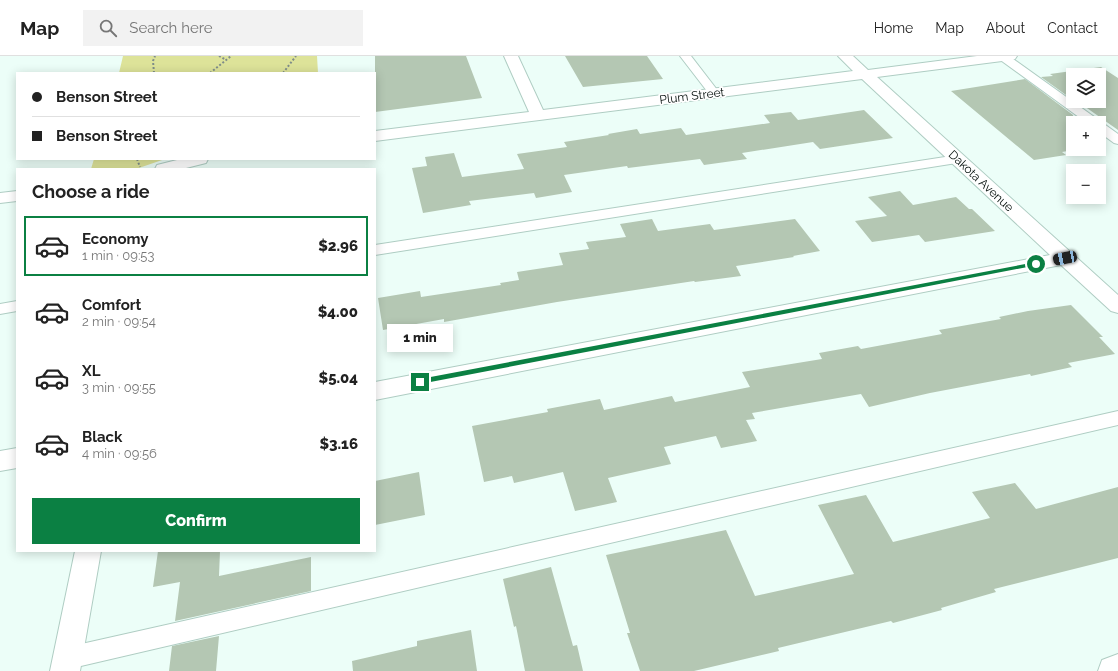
<!DOCTYPE html>
<html lang="en">
<head>
<meta charset="utf-8">
<style>
  body { margin:0; font-family:Raleway,sans-serif; background:#f2f2f2; color:#222; height:100vh; display:flex; flex-direction:column; font-size:15px; white-space:nowrap }
  * { box-sizing:border-box; margin:0 }
  p { font-size:13px; color:#767676 }
  .icon { flex:none; width:22px; height:22px; fill:none; stroke:currentColor; stroke-width:2; stroke-linecap:round; stroke-linejoin:round }
  .map { position:relative; flex:1; overflow:hidden }
  .sheet { position:absolute; left:16px; top:112px; width:360px; height:384px; display:flex; flex-direction:column; background:#fff; border-radius:0px; box-shadow:0 2px 10px #0003 }
  .sheet>* { flex:none }
  .top-card { position:absolute; left:16px; top:16px; width:360px; height:88px; border-radius:0px; box-shadow:0 2px 10px #0003; display:grid; align-content:center; height:88px; padding:0 16px; background:#fff }
  .tools { position:absolute; left:1066px; top:12px; display:grid; gap:8px }
  .tools a { display:grid; place-items:center; width:40px; height:40px; border-radius:0px; background:#fff; box-shadow:0 2px 10px #0003; font-size:20px }
  .end { position:absolute; width:18px; height:18px; margin:-9px; border:5px solid #0b8043; background:#fff; box-shadow:0 0 0 2px #fff }
  .from { border-radius:50% }
  .bubble { position:absolute; height:28px; border-radius:0px; background:#fff; box-shadow:0 2px 10px #0003; font-size:13px; font-weight:800; line-height:28px; text-align:center }
  .car { position:absolute; width:12px; height:24px; margin:-12px -6px; border-radius:5px; box-shadow:0 0 3px 1px #0007; background:linear-gradient(#222 24%,#8ab4d8 0 40%,#222 0 76%,#8ab4d8 0 86%,#222 0) }
  .top-card b { display:flex; align-items:center; gap:14px; height:38px; font-size:15px }
  .top-card b+b { border-top:1px solid #e0e0e0 }
  .top-card i { width:10px; height:10px; background:#222 }
  ul { padding:0; list-style:none }
  li { display:flex; align-items:center; gap:12px; height:60px; margin:0 8px 6px; padding:0 8px; border:2px solid transparent; border-radius:0px }
  li div { flex:1 }
  li b { display:block; font-size:15px }
  li em { font-style:normal; font-weight:800 }
  li.selected { border-color:#0b8043 }
  li>.icon { width:36px; height:36px; stroke-width:1.5 }
  h2 { padding:0 16px; font-size:18px; line-height:48px }
  .primary-button { display:flex; gap:8px; margin-top:auto; padding:8px 16px }
  .primary-button a { flex:1; height:46px; border-radius:0px; background:#0b8043; color:#fff; font-size:16px; font-weight:800; line-height:46px; text-align:center }
  header { display:flex; align-items:center; gap:24px; box-sizing:border-box; height:56px; padding:0 20px; background:#fff; border-bottom:1px solid #e0e0e0 }
  header strong { font-size:19px }
  nav { display:flex; gap:22px; margin-inline-start:auto; font-size:14px }
  .search { width:280px; height:36px; background:#f2f2f2; display:flex; align-items:center; gap:10px; box-sizing:border-box; padding:0 14px; border-radius:0px; color:#767676; font-size:15px }
  .map>svg:first-child { display:block }
  .green { fill:#dde399 }
  .building { fill:#b4c7b3 }
  .lines { fill:none; stroke-linecap:round; stroke-linejoin:round }
  .service-casing { stroke:#afcdc3; stroke-width:2 }
  .minor-casing { stroke:#afcdc3; stroke-width:2 }
  .secondary-casing { stroke:#afcdc3; stroke-width:2 }
  .path { stroke:#7f8d89; stroke-width:2; stroke-dasharray:2 2; stroke-linecap:butt }
  .service { fill:#fff; fill-rule:evenodd }
  .minor { fill:#fff; fill-rule:evenodd }
  .secondary { fill:#fff; fill-rule:evenodd }
  .route { fill:#0b8043 }
  .labels { text-anchor:middle; dominant-baseline:central; stroke-width:3.5; stroke-linejoin:round; paint-order:stroke }
  .far-street-label { font-size:12px; fill:#06100d; stroke:#fff }
</style>
</head>
<body>
<header>
<strong>Map</strong>
<div class="search"><svg class="icon" aria-label="search" viewBox="0 0 24 24"><circle cx="10" cy="10" r="6"/><path d="M15 15l6 6"/></svg>Search here</div>
<nav><a>Home</a><a>Map</a><a>About</a><a>Contact</a></nav>
</header>
<div class="map">
<svg width="1118" height="615" viewBox="0 0 1118 615">
  <rect width="100%" height="100%" fill="#ecfef8"/>
  <path class="green" d="M 123,0 L 317,0 L 318,17 L 119,17 Z
    M 94,103 L 165,103 L 136,113 L 91,113 Z"/>
  <path class="building" d="M 375,0 L 466,0 L 482,42 L 375,56 Z
    M 565,0 L 647,0 L 663,23 L 583,31 Z
    M 1101,11 L 1118,22 L 1118,74 L 1077,45 L 1099,45 L 1099,19 L 1073,19 L 1073,44 L 1041,21 L 1053,20 L 1050,18 Z
    M 1025,23 L 1073,59 L 1073,94 L 1062,96 L 1066,99 L 1034,104 L 951,35 Z
    M 864,54 L 893,82 L 820,93 L 813,86 L 742,97 L 747,103 L 704,109 L 700,103 L 628,112 L 627,110 L 564,119 L 572,136 L 536,142 L 534,137 L 469,145 L 471,149 L 423,157 L 412,112 L 427,110 L 425,101 L 454,97 L 462,121 L 524,113 L 517,98 L 567,91 L 564,86 L 609,79 L 608,78 L 637,73 L 640,78 L 681,72 L 686,79 L 770,67 L 764,59 L 791,56 L 798,64 Z
    M 900,135 L 913,149 L 956,141 L 969,153 L 972,153 L 995,175 L 925,186 L 919,179 L 872,186 L 855,165 L 887,160 L 868,141 Z
    M 652,163 L 658,175 L 710,168 L 714,174 L 795,163 L 820,195 L 793,200 L 794,201 L 736,210 L 741,220 L 695,226 L 694,225 L 557,246 L 444,266 L 444,263 L 383,274 L 378,242 L 420,235 L 421,241 L 501,229 L 500,227 L 519,224 L 517,216 L 563,209 L 559,197 L 589,193 L 586,186 L 626,181 L 620,168 Z
    M 1071,249 L 1103,281 L 1099,281 L 1115,298 L 1068,307 L 1072,311 L 1031,320 L 1030,318 L 930,337 L 869,351 L 861,338 L 752,357 L 755,363 L 746,364 L 757,385 L 721,392 L 716,380 L 664,391 L 671,408 L 608,422 L 617,446 L 575,455 L 563,416 L 514,427 L 512,420 L 484,426 L 472,370 L 548,356 L 547,353 L 600,343 L 604,354 L 672,340 L 675,346 L 750,331 L 742,316 L 822,303 L 819,297 L 858,290 L 861,293 L 942,278 L 939,274 L 1001,263 L 999,261 L 1028,255 Z
    M 419,416 L 425,459 L 375,469 L 375,425 Z
    M 1015,427 L 1036,453 L 1118,431 L 1118,502 L 994,533 L 996,536 L 941,552 L 942,554 L 893,567 L 891,565 L 778,592 L 779,595 L 694,615 L 640,615 L 627,577 L 630,577 L 606,499 L 726,474 L 755,540 L 854,518 L 818,449 L 866,439 L 893,486 L 990,462 L 972,436 Z
    M 158,495 L 220,495 L 219,520 L 311,501 L 311,535 L 175,565 L 180,526 L 153,531 Z
    M 551,511 L 573,590 L 577,589 L 583,615 L 525,615 L 516,570 L 514,571 L 503,523 Z
    M 471,574 L 477,615 L 353,615 L 352,605 L 417,590 L 417,585 Z
    M 219,580 L 216,615 L 169,615 L 172,590 Z"/>
  <g class="lines">
    <g class="service-casing">
      <path id="service" d="M 680,0 L 691,0 L 718,35 L 720,37 L 718,39 L 710,39 Z
        M 998,0 L 1009,0 L 1118,78 L 1118,88 L 1114,87 L 1099,76 L 1099,67 L 1087,67 L 999,3 Z
        M 958,99 L 963,100 L 964,103 L 963,106 L 375,199 L 375,189 Z
        M 17,245 L 17,255 L 0,258 L 0,248 Z
        M 1118,355 L 1118,369 L 68,613 L 60,610 L 56,602 L 60,594 L 68,591 Z"/>
    </g>
    <g class="minor-casing">
      <path id="minor" d="M 504,0 L 518,0 L 543,54 L 853,15 L 838,0 L 853,0 L 868,14 L 977,0 L 1017,0 L 1015,3 L 1010,4 L 877,21 L 1118,239 L 1118,257 L 1111,255 L 1061,209 L 375,344 L 375,326 L 1050,199 L 862,23 L 375,85 L 375,75 L 529,56 Z
        M 181,103 L 208,103 L 206,107 L 182,113 L 155,113 L 157,109 Z
        M 17,135 L 17,145 L 0,147 L 0,137 Z
        M 17,392 L 17,412 L 0,415 L 0,395 Z
        M 75,495 L 101,495 L 80,615 L 50,615 Z"/>
    </g>
    <g class="secondary-casing">
      <path id="secondary" d="M 1118,598 L 1118,615 L 1098,615 L 1102,604 Z"/>
    </g>
    <path class="path" d="M 219,0 L 226,4
      M 154,17 L 153,5 L 155,0
      M 210,17 L 231,0
      M 283,17 L 296,0
      M 137,103 L 140,111"/>
    <use href="#service" class="service"/>
    <use href="#minor" class="minor"/>
    <use href="#secondary" class="secondary"/>
  </g>
  <path class="route" d="M 1036,206 L 1039,208 L 1038,209 L 420,328 L 417,326 L 420,323 Z"/>
  <g class="labels">
    <g class="far-street-label">
      <text transform="translate(692 40) rotate(-7)">Plum Street</text>
      <text transform="translate(981 125) rotate(43)">Dakota Avenue</text>
    </g>
  </g>
</svg>
<div class="tools">
<a><svg class="icon" aria-label="layers" viewBox="0 0 24 24"><path d="M12 4l9 5-9 5-9-5zM3 14l9 5 9-5"/></svg></a>
<a>+</a>
<a>−</a>
</div>
<i class="end from" style="left:1036px;top:208px"></i>
<i class="end" style="left:420px;top:326px"></i>
<div class="bubble" style="left:387px;top:268px;width:66px">1 min</div>
<i class="car" style="left:1065px;top:202px;rotate:259deg"></i>
<div class="top-card">
<b><i class="from"></i>Benson Street</b>
<b><i></i>Benson Street</b>
</div>
<section class="sheet">
<h2>Choose a ride</h2>
<ul>
<li class="selected"><svg class="icon" aria-label="car" viewBox="0 0 24 24"><path d="M5 17H2v-5l4-1 3-4h7l3 4 3 1v5h-3M9 17h6M6 11h13"/><circle cx="7" cy="17" r="2"/><circle cx="17" cy="17" r="2"/></svg><div><b>Economy</b><p>1 min · 09:53</p></div><em>$2.96</em></li>
<li><svg class="icon" aria-label="car" viewBox="0 0 24 24"><path d="M5 17H2v-5l4-1 3-4h7l3 4 3 1v5h-3M9 17h6M6 11h13"/><circle cx="7" cy="17" r="2"/><circle cx="17" cy="17" r="2"/></svg><div><b>Comfort</b><p>2 min · 09:54</p></div><em>$4.00</em></li>
<li><svg class="icon" aria-label="car" viewBox="0 0 24 24"><path d="M5 17H2v-5l4-1 3-4h7l3 4 3 1v5h-3M9 17h6M6 11h13"/><circle cx="7" cy="17" r="2"/><circle cx="17" cy="17" r="2"/></svg><div><b>XL</b><p>3 min · 09:55</p></div><em>$5.04</em></li>
<li><svg class="icon" aria-label="car" viewBox="0 0 24 24"><path d="M5 17H2v-5l4-1 3-4h7l3 4 3 1v5h-3M9 17h6M6 11h13"/><circle cx="7" cy="17" r="2"/><circle cx="17" cy="17" r="2"/></svg><div><b>Black</b><p>4 min · 09:56</p></div><em>$3.16</em></li>
</ul>
<div class="primary-button"><a>Confirm</a></div>
</section>
</div>
</body>
</html>
